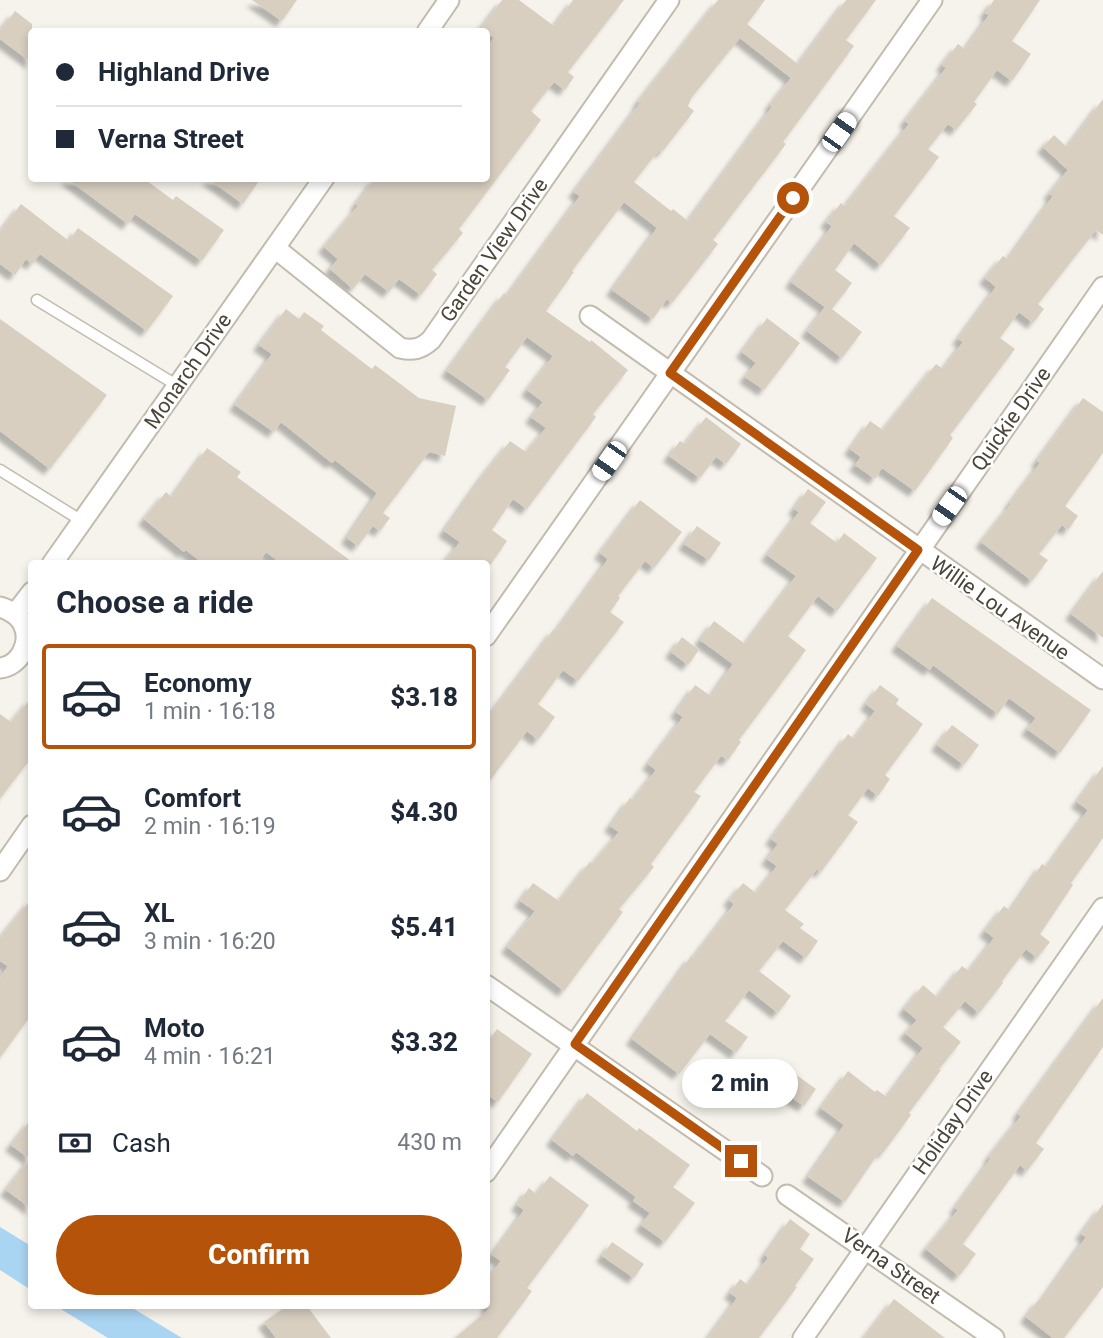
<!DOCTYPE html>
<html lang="en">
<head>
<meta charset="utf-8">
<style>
  body { margin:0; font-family:Roboto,sans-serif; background:#f6f6f7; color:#1f2937; height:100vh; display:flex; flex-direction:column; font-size:26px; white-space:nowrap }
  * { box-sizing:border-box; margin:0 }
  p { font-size:23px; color:#747a83 }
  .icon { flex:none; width:38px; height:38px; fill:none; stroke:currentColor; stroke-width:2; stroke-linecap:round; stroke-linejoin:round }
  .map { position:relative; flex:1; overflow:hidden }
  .side { position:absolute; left:28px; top:560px; width:462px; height:749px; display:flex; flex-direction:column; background:#fff; border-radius:7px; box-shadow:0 4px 10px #0003 }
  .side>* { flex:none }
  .top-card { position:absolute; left:28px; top:28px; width:462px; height:154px; border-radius:7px; box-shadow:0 4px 10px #0003; display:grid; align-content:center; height:154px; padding:0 28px; background:#fff }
  .end { position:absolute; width:32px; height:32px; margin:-16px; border:9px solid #b45309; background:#fff; box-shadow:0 0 0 4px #fff }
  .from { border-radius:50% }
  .bubble { position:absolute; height:49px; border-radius:24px; background:#fff; box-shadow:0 4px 10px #0003; font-size:23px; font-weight:800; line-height:49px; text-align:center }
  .car { position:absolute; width:21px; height:42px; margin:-21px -10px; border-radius:9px; box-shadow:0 0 5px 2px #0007; background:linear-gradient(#fff 24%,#345 0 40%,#fff 0 76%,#345 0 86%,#fff 0) }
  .top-card b { display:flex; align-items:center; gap:24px; height:66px; font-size:26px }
  .top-card b+b { border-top:2px solid #e0e1e3 }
  .top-card i { width:18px; height:18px; background:#1f2937 }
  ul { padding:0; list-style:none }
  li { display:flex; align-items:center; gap:21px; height:105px; margin:0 14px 10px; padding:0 14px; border:4px solid transparent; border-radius:7px }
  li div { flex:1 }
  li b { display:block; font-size:26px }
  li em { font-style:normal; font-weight:800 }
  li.active { border-color:#b45309 }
  li>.icon { width:63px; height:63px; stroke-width:1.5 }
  h2 { padding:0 28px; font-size:32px; line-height:84px }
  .pay { display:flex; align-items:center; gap:18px; height:77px; padding:0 28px; font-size:26px }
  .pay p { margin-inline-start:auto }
  .cta { display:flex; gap:14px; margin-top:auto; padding:14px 28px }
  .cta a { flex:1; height:80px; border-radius:42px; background:#b45309; color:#fff; font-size:28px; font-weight:800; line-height:80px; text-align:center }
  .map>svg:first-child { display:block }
  .water { fill:#a9d4f2 }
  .building { fill:#d8cfc1; fill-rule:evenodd; filter:url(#shadow) }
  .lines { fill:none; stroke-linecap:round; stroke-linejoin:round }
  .service-casing { stroke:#c2bbae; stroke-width:13 }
  .minor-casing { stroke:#c2bbae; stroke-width:23 }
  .service { stroke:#fff; stroke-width:10 }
  .minor { stroke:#fff; stroke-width:19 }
  .route { stroke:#b45309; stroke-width:9 }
  .labels { text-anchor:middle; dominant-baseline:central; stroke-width:5; stroke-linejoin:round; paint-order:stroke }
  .street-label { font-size:21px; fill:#4b4439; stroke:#fff }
</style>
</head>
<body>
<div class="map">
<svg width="1103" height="1338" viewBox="0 0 1103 1338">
  <defs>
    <filter id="shadow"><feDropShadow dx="-6" dy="6" stdDeviation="2" flood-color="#0004"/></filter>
  </defs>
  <rect width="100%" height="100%" fill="#f6f3ec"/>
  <path class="water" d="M 0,1227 L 31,1246 L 31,1290 L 0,1270 Z
    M 56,1306 L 129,1306 L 182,1338 L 108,1338 Z"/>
  <path class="building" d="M 252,0 L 297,0 L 282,21 Z
    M 502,0 L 519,0 L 554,26 L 573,0 L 624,0 L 568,72 L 574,77 L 565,90 L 554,82 L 531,111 L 541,120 L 459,229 L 463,233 L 432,270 L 437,274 L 421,295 L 399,279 L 389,292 L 365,274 L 353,289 L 330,269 L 338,259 L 324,247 L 358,206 L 356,204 L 375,178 L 486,178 L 486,48 L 494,38 L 481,28 Z
    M 718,0 L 765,0 L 747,24 L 798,64 L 846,0 L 876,0 L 846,40 L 854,46 L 783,142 L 786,144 L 713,240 L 718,244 L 672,303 L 667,299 L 653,319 L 612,290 L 657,228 L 624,202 L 572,271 L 574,272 L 546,311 L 590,342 L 591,340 L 628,370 L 593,414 L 596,417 L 527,509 L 513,499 L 492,530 L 507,541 L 491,564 L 443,564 L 460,542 L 444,531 L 484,474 L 510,441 L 526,452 L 546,428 L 531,417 L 543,402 L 527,390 L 553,356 L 527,337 L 505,367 L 510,370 L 488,400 L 447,371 L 504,293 L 507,296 L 580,196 L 574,192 L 640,103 L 638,102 ZM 740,38 L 791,78 L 770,105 L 772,107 L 688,221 L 673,209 L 671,211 L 634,182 L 659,150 L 662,152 L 694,111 L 688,106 L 692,97 Z
    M 994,0 L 1040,0 L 1012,41 L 1031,54 L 1012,81 L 997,70 L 974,102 L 977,104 L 956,130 L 948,124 L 928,149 L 939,157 L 894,216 L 910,228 L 881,265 L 854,243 L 835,270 L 852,283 L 832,309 L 862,332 L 842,358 L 807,331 L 825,307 L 791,282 L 832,226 L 826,222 L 841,203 L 845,206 L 909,124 L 905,121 L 946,68 L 942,65 L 958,44 L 965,49 L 989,15 L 985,13 Z
    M 15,11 L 32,24 L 32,63 L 0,39 L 0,31 Z
    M 1103,99 L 1103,235 L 1096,230 L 1038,304 L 1044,309 L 1033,323 L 1019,312 L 1000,338 L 1015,349 L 950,435 L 953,438 L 915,491 L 882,468 L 875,479 L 855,465 L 861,457 L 850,449 L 870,421 L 883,430 L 936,364 L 943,369 L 963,342 L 958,339 L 996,287 L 985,278 L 1003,256 L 1008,259 L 1053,196 L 1049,194 L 1068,170 L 1043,147 L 1054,135 L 1067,147 Z
    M 66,178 L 143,178 L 173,200 L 176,196 L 224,230 L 202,261 L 135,214 L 128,224 Z
    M 207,178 L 261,178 L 243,204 Z
    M 21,204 L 69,241 L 78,228 L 173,296 L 147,331 L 40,254 L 32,264 L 26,259 L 15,275 L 0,264 L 0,232 Z
    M 286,309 L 299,319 L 304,312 L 324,326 L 321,330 L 372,369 L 375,365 L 419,398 L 456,406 L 445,456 L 429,452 L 383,513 L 390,518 L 380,531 L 373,526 L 358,546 L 347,538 L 377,493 L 335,460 L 332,463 L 281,422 L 274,432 L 235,405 L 272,354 L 259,345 Z
    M 767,318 L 800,343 L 764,390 L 745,377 L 756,363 L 742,352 Z
    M 0,319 L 107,395 L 50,469 L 0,431 Z
    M 1083,398 L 1103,412 L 1103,453 L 1065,506 L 1078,516 L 1068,530 L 1062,525 L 1039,554 L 1048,560 L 1032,581 L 981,542 L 1011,504 L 1010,503 L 1040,463 L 1037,461 Z
    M 706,417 L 741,444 L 726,464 L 716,457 L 700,478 L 669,456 L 680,441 L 685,444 Z
    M 207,448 L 241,472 L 237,477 L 355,564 L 282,564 L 266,552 L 258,564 L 204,564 L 186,550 L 184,552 L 144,519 L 166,492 L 172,497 Z
    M 808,489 L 826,502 L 810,523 L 837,543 L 844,533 L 877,558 L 837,611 L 818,596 L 788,636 L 806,650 L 739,740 L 741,742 L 728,760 L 721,756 L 694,792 L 701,796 L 651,864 L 654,867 L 619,909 L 623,912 L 564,991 L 507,947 L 535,911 L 520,901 L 533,883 L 559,901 L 590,862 L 592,864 L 619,832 L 610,826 L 630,798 L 633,800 L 656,770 L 648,764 L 683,717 L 676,712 L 695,685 L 711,696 L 733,664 L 700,640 L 714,621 L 745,644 L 796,576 L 767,555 L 799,512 L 794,509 Z
    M 640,500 L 682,532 L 654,568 L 645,561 L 618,596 L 620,598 L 610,612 L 624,622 L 578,681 L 563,670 L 538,704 L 555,717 L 538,740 L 527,731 L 486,786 L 486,720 L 554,629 L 556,631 L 608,559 L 600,553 Z
    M 697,526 L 721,543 L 709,560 L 684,544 Z
    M 1103,571 L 1103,638 L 1071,614 Z
    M 932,598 L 1091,710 L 1060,753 L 1027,729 L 1036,718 L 1009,698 L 998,714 L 933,665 L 930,670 L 897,646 Z
    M 682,637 L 699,650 L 688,665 L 671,652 Z
    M 880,685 L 899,699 L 896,704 L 923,724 L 885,775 L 890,779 L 878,796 L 868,788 L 848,815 L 858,822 L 821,872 L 817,869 L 785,910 L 804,924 L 800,928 L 818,941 L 806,958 L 783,941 L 759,971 L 791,996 L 778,1013 L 749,990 L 725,1021 L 748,1037 L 736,1053 L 710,1034 L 679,1074 L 632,1039 L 691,956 L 693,958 L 734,904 L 729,900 L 743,883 L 756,893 L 777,866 L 767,859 L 778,844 L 771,839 L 848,734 L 854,739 L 875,711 L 866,704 Z
    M 32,697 L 32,757 L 0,799 L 0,714 L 11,722 Z
    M 952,725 L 979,745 L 964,765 L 937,745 Z
    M 1103,766 L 1103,838 L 1071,883 L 1073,885 L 1040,934 L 1050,942 L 1037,958 L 1026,949 L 1002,981 L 1003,983 L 979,1013 L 965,1001 L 943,1027 L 961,1042 L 939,1069 L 941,1070 L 909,1113 L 911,1115 L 883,1153 L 880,1151 L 845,1202 L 808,1177 L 844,1125 L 821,1108 L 848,1071 L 875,1092 L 877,1090 L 887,1097 L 923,1048 L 905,1033 L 917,1020 L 904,1009 L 923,985 L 937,997 L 962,966 L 969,971 L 994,938 L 985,931 L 1004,906 L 1010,911 L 1042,864 L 1047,867 L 1088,810 L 1077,802 Z
    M 32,898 L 32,1014 L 0,1058 L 0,978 L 8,966 L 0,961 L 0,938 Z
    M 1103,998 L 1103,1047 L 1036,1143 L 1044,1149 L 1027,1171 L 1020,1165 L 963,1244 L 976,1254 L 959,1276 L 926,1249 L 958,1210 L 955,1208 L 991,1158 L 989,1157 L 1021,1116 L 1018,1114 Z
    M 497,1029 L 532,1054 L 498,1102 L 486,1094 L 486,1044 Z
    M 788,1069 L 816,1089 L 804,1106 L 775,1086 Z
    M 587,1093 L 637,1131 L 639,1128 L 690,1165 L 673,1187 L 695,1203 L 665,1242 L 641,1225 L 650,1213 L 633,1201 L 636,1197 L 576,1152 L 573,1156 L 552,1140 Z
    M 32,1118 L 32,1209 L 6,1190 L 30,1159 L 11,1145 Z
    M 550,1176 L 589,1205 L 527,1288 L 532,1291 L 497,1338 L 455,1338 L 488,1310 L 486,1280 L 501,1261 L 492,1255 L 524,1210 L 517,1205 L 529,1188 L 536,1194 Z
    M 1103,1204 L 1103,1287 L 1064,1338 L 1053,1338 L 1026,1317 L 1039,1299 L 1041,1301 L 1086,1237 L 1081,1234 Z
    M 790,1219 L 810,1234 L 800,1249 L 814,1259 L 795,1286 L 797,1287 L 759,1338 L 708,1338 L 737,1298 L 730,1293 L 740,1279 L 748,1285 L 768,1258 L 765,1255 Z
    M 612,1242 L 644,1264 L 634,1278 L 602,1256 Z
    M 894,1299 L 945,1338 L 864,1338 Z
    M 287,1306 L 307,1306 L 331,1338 L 276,1338 L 264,1322 Z"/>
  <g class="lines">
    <g class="service-casing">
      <path id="service" d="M 37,300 L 178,386
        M 0,470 L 82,521"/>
    </g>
    <g class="minor-casing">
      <path id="minor" d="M 427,32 L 449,0
        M 275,248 L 400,348 C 413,351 421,349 431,340 L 669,0
        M 590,316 L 1103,679
        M 52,564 L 324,178
        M 0,607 C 9,610 18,614 23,624 C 32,642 20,666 0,668
        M 15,614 L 32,592
        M 486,636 L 932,0
        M 0,871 L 32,825
        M 486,985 L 762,1176
        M 486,1172 L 1103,287
        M 787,1195 L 994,1338
        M 803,1338 L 1103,908"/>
    </g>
    <use href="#service" class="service"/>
    <use href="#minor" class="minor"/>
  </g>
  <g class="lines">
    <path class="route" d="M 741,1161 L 575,1044 L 918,550 L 670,373 L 793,198"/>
  </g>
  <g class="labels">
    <g class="street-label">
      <text transform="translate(494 250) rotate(-55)">Garden View Drive</text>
      <text transform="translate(188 371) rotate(-55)">Monarch Drive</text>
      <text transform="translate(1011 419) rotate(-55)">Quickie Drive</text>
      <text transform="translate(1000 608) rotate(35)">Willie Lou Avenue</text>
      <text transform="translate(953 1122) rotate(-55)">Holiday Drive</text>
      <text transform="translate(891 1266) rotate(35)">Verna Street</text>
    </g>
  </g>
</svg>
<i class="end from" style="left:793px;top:198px"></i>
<i class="end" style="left:741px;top:1161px"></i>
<div class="bubble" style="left:682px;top:1059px;width:116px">2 min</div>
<i class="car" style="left:839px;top:132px;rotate:35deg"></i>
<i class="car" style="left:609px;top:461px;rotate:215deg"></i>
<i class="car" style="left:949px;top:506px;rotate:215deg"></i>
<div class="top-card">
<b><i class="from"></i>Highland Drive</b>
<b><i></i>Verna Street</b>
</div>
<section class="side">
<h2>Choose a ride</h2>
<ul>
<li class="active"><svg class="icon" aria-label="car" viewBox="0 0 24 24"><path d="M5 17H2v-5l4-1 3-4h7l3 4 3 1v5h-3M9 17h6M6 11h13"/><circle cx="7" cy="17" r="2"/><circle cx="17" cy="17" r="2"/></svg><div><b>Economy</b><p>1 min · 16:18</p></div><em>$3.18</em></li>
<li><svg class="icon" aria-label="car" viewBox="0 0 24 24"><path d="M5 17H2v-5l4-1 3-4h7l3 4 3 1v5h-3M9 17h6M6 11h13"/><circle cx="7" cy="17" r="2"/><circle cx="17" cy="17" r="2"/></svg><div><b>Comfort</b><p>2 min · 16:19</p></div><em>$4.30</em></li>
<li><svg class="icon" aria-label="car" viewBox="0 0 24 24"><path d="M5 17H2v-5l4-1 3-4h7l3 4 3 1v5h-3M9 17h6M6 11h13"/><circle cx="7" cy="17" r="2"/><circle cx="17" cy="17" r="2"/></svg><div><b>XL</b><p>3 min · 16:20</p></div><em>$5.41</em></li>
<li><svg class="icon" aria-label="car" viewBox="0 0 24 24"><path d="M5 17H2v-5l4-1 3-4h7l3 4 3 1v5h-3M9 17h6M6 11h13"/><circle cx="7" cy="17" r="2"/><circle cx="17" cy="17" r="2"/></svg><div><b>Moto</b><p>4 min · 16:21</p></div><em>$3.32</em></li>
</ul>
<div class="pay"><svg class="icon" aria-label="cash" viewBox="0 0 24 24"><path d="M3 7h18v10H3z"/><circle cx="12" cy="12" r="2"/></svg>Cash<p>430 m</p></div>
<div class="cta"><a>Confirm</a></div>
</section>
</div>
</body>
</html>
